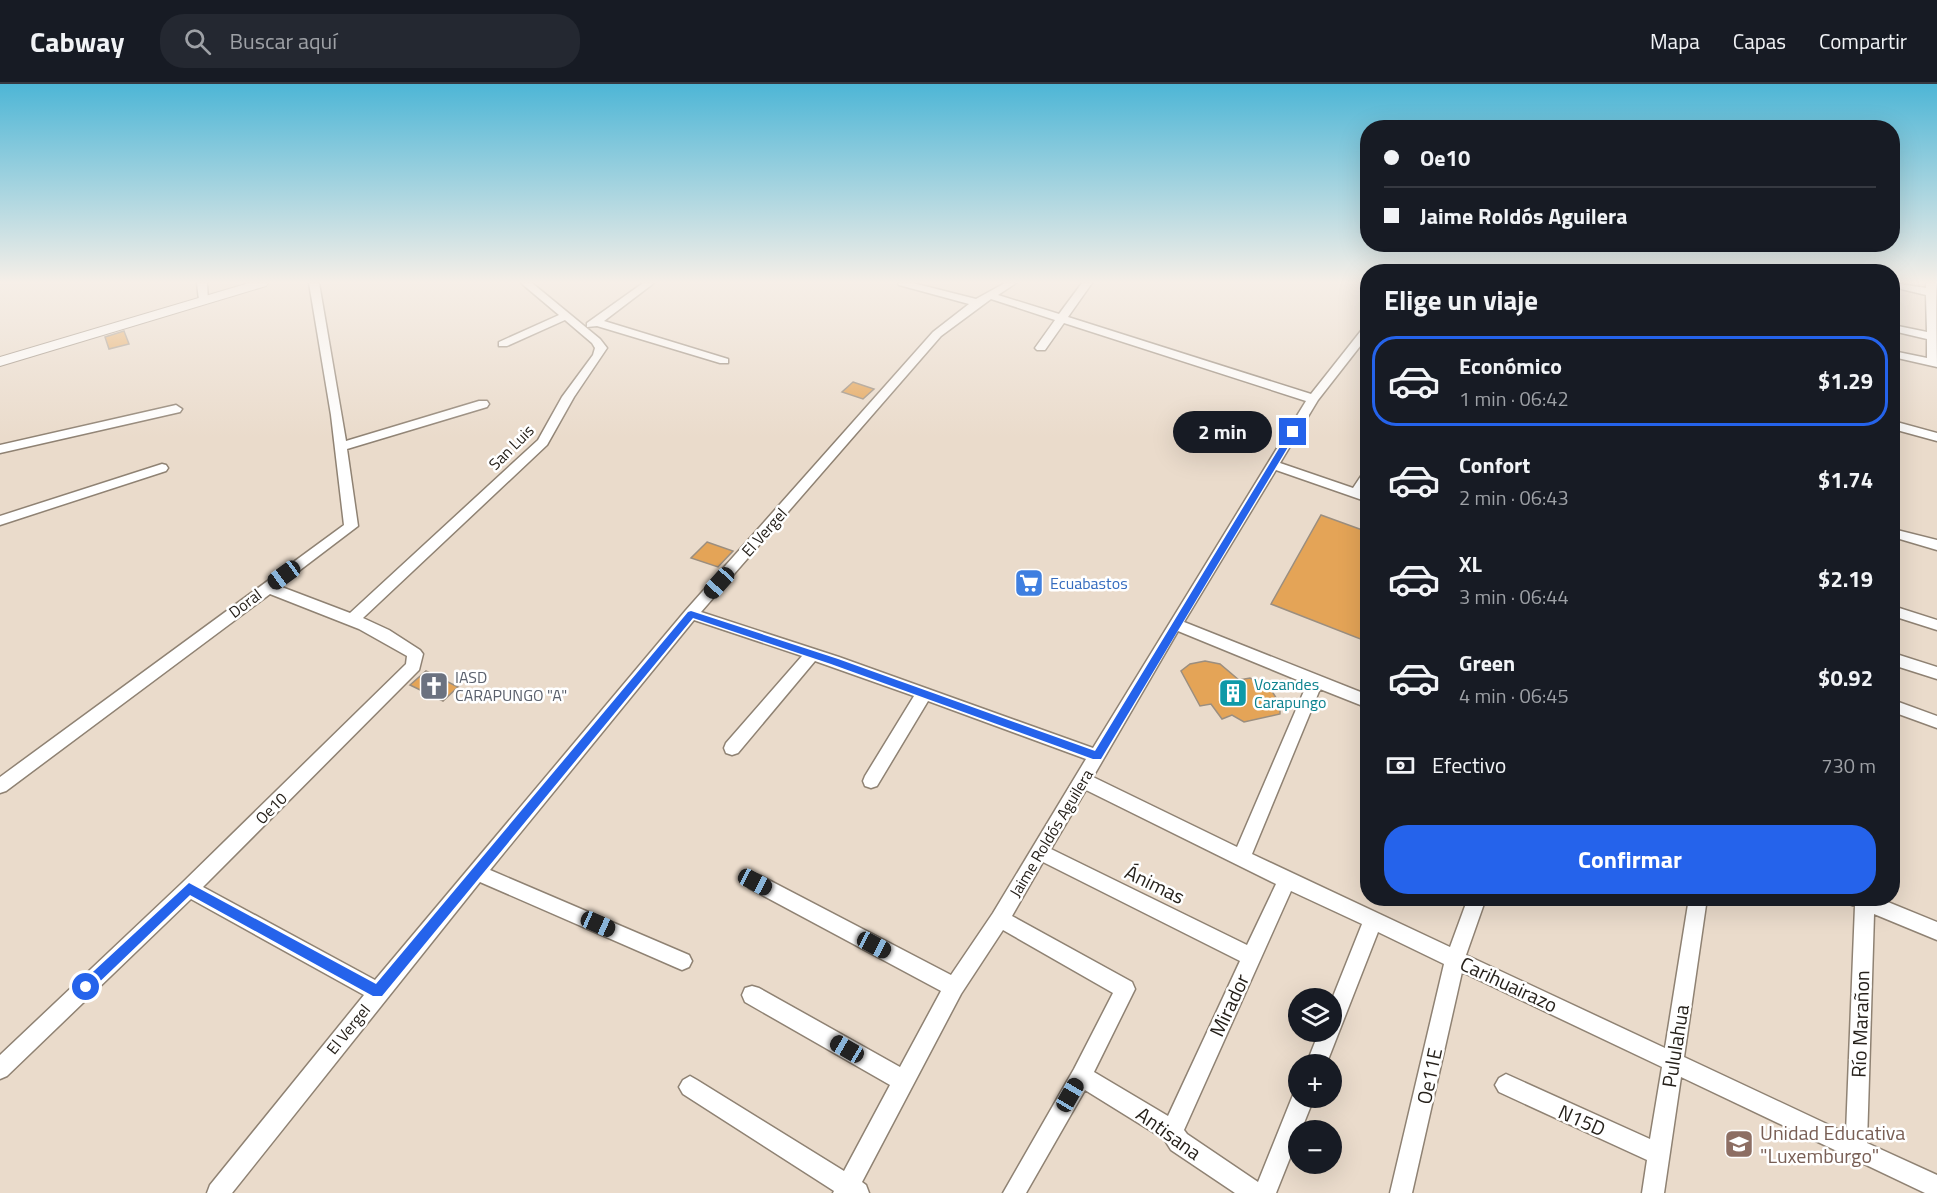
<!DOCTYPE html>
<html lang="es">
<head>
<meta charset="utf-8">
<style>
  body { margin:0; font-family:"Titillium Web",sans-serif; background:#242831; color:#f1f3f6; height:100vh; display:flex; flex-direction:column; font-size:22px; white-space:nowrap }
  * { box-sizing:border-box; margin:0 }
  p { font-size:20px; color:#9ea1a6 }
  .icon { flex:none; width:33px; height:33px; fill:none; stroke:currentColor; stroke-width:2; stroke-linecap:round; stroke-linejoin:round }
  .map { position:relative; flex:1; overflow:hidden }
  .details { position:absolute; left:1360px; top:180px; width:540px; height:642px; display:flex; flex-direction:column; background:#171b24; border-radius:24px; box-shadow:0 6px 24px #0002 }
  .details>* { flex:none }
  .banner { position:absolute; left:1360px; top:36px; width:540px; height:132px; border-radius:24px; box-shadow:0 6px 24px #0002; display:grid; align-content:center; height:132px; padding:0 24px; background:#171b24 }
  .tools { position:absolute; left:1288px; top:904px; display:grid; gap:12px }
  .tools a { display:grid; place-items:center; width:54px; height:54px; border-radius:50%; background:#171b24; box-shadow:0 6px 24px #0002; font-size:30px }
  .end { position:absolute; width:27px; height:27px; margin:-14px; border:8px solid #2563eb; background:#fff; box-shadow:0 0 0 3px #fff }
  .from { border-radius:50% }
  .bubble { position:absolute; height:42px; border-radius:21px; background:#171b24; box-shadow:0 6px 24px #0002; font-size:20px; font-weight:700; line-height:42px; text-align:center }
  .car { position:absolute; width:18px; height:36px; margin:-18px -9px; border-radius:8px; box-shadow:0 0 4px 2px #0007; background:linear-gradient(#222 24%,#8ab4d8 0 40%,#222 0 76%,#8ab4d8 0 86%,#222 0) }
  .banner b { display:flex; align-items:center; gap:21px; height:57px; font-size:22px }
  .banner b+b { border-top:2px solid #363941 }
  .banner i { width:15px; height:15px; background:#f1f3f6 }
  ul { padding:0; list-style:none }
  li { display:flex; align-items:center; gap:18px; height:90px; margin:0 12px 9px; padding:0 12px; border:3px solid transparent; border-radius:24px }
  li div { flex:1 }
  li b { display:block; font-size:22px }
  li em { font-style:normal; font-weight:700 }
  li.current { border-color:#2563eb }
  li>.icon { width:54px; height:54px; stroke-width:1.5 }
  h2 { padding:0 24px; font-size:27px; line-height:72px }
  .pay { display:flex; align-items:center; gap:15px; height:66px; padding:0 24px; font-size:22px }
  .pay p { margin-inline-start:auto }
  .primary-button { display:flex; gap:12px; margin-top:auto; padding:12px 24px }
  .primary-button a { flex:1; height:69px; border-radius:24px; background:#2563eb; color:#fff; font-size:24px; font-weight:700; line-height:69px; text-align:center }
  header { display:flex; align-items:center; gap:36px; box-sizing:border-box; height:84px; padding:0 30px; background:#171b24; border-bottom:2px solid #363941 }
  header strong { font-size:28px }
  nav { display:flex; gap:33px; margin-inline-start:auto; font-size:21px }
  .search { width:420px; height:54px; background:#242831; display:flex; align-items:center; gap:15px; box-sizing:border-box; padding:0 21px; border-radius:24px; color:#9ea1a6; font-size:22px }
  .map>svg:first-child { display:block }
  .building { fill:#e4a457; stroke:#9b8e7f; stroke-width:1.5 }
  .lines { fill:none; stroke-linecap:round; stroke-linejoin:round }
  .street-casing { stroke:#8f8273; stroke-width:3 }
  .secondary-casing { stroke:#8f8273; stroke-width:2 }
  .street { fill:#fff; fill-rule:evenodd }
  .secondary { fill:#fff; fill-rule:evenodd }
  .route { fill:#2563eb }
  .labels { text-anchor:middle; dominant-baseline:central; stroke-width:5; stroke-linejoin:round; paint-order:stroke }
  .street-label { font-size:16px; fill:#26211b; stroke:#fff }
  .shop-label { font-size:16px; fill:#366cbe; stroke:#fff; text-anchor:start }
  .worship-label { font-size:16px; fill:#5b616d; stroke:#fff; text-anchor:start }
  .culture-label { font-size:16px; fill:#0d838f; stroke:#fff; text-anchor:start }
  .near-street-label { font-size:20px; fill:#26211b; stroke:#fff }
  .near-education-label { font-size:20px; fill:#785e54; stroke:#fff; text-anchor:start }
</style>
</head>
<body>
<header>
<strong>Cabway</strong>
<div class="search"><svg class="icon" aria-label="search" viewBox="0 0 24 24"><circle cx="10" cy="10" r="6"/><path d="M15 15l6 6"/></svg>Buscar aquí</div>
<nav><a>Mapa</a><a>Capas</a><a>Compartir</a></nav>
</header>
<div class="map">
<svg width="1937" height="1109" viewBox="0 0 1937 1109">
  <rect width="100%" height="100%" fill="#eadbcb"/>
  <path class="building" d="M 124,247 L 129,260 L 109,265 L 105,253 Z
    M 853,298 L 874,305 L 863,315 L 842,308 Z
    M 1321,431 L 1368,448 L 1368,558 L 1271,520 Z
    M 707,458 L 733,467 L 718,483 L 691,474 Z
    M 1205,577 L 1220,580 L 1239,596 L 1250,594 L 1270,604 L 1280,620 L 1280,630 L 1244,638 L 1232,631 L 1222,635 L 1211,620 L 1200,622 L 1181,587 L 1190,580 Z
    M 426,587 L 458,603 L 443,617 L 410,601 Z"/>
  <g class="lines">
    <g class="street-casing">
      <path id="street" d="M 197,199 L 207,199 L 208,218 L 199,216 Z
        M 309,199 L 319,199 L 346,357 L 479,317 L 487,317 L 489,320 L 487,323 L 347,365 L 358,442 L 279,502 L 350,529 L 538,356 L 562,313 L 593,271 L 595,264 L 592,259 L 565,236 L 507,262 L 499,262 L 499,258 L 559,231 L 521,199 L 532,199 L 600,255 L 607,264 L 574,313 L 547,361 L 363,534 L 389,546 L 420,566 L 423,570 L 419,586 L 203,803 L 375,896 L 686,526 L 933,248 L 969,220 L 899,201 L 898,199 L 913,199 L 976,215 L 1005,199 L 1016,199 L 998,211 L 1059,230 L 1082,199 L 1092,199 L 1068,233 L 1311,310 L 1364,243 L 1368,242 L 1368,252 L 1318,316 L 1280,379 L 1353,404 L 1363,389 L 1368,388 L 1368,401 L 1363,408 L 1368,409 L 1368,418 L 1276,386 L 1184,538 L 1368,611 L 1368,624 L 1320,605 L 1252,770 L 1450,863 L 1468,814 L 1486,814 L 1466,871 L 1665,964 L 1689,814 L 1707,814 L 1684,973 L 1846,1049 L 1855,822 L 1849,820 L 1847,814 L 1878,814 L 1937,838 L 1937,856 L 1874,830 L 1867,1059 L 1937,1091 L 1937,1109 L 1925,1109 L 1681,993 L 1664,1109 L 1642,1109 L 1647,1076 L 1499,1008 L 1495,1001 L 1499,994 L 1506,990 L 1650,1055 L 1662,983 L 1462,888 L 1412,1109 L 1390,1109 L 1444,880 L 1378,848 L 1326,981 L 1306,981 L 1319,948 L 1332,948 L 1332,915 L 1362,840 L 1291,807 L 1184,1046 L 1187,1050 L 1258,1098 L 1295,1006 L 1299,1005 L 1299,1014 L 1314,1014 L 1276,1109 L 1235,1109 L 1171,1066 L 1164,1055 L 1085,1006 L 1026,1109 L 1003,1109 L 1074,985 L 1113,909 L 1003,846 L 961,910 L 862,1098 L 866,1101 L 869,1109 L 833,1109 L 834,1107 L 683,1010 L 679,1003 L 683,996 L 690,992 L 697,996 L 844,1087 L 890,1001 L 745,918 L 742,911 L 745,904 L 752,902 L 759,904 L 900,983 L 941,907 L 749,804 L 746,798 L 749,792 L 755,790 L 761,792 L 951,891 L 993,829 L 1086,675 L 928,617 L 877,702 L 871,704 L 865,702 L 863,697 L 865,692 L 914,612 L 815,577 L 738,669 L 732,671 L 726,669 L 724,664 L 726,659 L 802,572 L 694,536 L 490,786 L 689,871 L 692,877 L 689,883 L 682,886 L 675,883 L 480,798 L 232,1109 L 207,1109 L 210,1101 L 364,911 L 191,815 L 7,992 L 0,995 L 0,971 L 182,799 L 406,580 L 407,572 L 359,545 L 270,510 L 6,707 L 0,709 L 0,693 L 344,441 L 331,331 ZM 991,215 L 1055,236 L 1035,264 L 1037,266 L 1045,266 L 1064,239 L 1306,317 L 1093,664 L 839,573 L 701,528 L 941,252 ZM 1178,547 L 1307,600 L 1237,763 L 1093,693 ZM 1086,706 L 1276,800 L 1247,861 L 1051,765 ZM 1043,778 L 1240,877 L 1168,1032 L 1094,988 L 1135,905 L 1132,898 L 1012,832 Z
        M 643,199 L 654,199 L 604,237 L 728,275 L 728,279 L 720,279 L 597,242 L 587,243 L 587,239 Z
        M 1893,199 L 1926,204 L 1926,199 L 1936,199 L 1937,283 L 1893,273 L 1893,267 L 1927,274 L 1927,255 L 1893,247 L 1893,241 L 1927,248 L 1926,211 L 1893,203 Z
        M 176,321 L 182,325 L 180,328 L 0,369 L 0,361 Z
        M 1893,337 L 1937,349 L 1937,357 L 1893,345 Z
        M 162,380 L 166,381 L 168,384 L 166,387 L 0,441 L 0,432 Z
        M 1893,445 L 1937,456 L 1937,466 L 1893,453 Z
        M 1893,522 L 1937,536 L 1937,546 L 1893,532 Z
        M 1893,569 L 1937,583 L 1937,595 L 1893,581 Z
        M 1893,616 L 1937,632 L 1937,644 L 1893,628 Z"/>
    </g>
    <g class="secondary-casing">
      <path id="secondary" d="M 249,199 L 268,199 L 266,202 L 0,282 L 0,273 Z"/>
    </g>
    <use href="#street" class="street"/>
    <use href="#secondary" class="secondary"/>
  </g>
  <linearGradient id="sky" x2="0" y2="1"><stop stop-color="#4eb6d6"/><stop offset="0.56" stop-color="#f6efe8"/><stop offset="1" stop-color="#f6efe8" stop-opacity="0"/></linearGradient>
  <rect width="1937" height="354" fill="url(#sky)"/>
  <path class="route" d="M 1293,346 L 1297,348 L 1101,675 L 1093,675 L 831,580 L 693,534 L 382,912 L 373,912 L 190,811 L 90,907 L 81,907 L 79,903 L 81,899 L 189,799 L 376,900 L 688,528 L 691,527 L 838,575 L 1095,667 L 1289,348 Z"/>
  <defs>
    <g id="supermarket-square" transform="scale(1.5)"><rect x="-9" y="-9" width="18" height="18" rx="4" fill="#3f7fe0" stroke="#fff"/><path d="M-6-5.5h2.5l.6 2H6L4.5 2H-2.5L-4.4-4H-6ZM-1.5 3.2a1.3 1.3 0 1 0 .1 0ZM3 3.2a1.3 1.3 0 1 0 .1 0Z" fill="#fff"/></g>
    <g id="church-square" transform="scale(1.5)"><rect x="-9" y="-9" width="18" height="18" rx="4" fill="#6b7280" stroke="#fff"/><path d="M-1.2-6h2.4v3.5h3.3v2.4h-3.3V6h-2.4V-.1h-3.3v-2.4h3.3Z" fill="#fff"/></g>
    <g id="building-square" transform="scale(1.5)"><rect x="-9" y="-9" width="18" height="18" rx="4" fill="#0f9aa8" stroke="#fff"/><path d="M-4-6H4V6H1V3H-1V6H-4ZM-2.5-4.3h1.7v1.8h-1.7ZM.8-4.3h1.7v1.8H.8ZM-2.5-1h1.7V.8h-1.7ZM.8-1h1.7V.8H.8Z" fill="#fff"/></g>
    <g id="school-square" transform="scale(1.5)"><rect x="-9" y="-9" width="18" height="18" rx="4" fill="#8d6e63" stroke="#fff"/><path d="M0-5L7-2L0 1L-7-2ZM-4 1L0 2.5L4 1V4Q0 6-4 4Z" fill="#fff"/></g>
  </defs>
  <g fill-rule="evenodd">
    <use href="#supermarket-square" x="1029" y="499"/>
    <use href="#church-square" x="434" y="602"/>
    <use href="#building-square" x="1233" y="609"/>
    <use href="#school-square" x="1739" y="1060"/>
  </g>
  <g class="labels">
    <g class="street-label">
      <text transform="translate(511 363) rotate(-45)">San Luis</text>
      <text transform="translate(764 448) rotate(-48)">El Vergel</text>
      <text transform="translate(245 519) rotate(-37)">Doral</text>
      <text transform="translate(271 724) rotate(-45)">Oe10</text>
      <text transform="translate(1051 749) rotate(-59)">Jaime Roldós Aguilera</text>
      <text transform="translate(348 945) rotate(-51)">El Vergel</text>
    </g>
    <g class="shop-label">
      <text x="1050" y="499">Ecuabastos</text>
    </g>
    <g class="worship-label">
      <text x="455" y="593">IASD<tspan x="455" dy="18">CARAPUNGO "A"</tspan></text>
    </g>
    <g class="culture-label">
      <text x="1254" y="600">Vozandes<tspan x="1254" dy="18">Carapungo</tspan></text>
    </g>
    <g class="near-street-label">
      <text transform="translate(1155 800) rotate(26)">Ánimas</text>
      <text transform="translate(1509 900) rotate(25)">Carihuairazo</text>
      <text transform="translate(1229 921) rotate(-65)">Mirador</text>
      <text transform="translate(1860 940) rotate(-88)">Río Marañon</text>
      <text transform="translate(1675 962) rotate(-81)">Pululahua</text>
      <text transform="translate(1429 992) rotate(-78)">Oe11E</text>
      <text transform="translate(1582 1036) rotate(24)">N15D</text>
      <text transform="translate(1169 1049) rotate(36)">Antisana</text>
    </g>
    <g class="near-education-label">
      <text x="1760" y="1048">Unidad Educativa<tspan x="1760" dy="23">"Luxemburgo"</tspan></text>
    </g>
  </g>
</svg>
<div class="tools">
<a><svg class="icon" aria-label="layers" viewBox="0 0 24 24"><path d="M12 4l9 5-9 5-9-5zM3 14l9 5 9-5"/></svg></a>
<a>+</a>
<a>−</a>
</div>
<i class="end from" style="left:86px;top:903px"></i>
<i class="end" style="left:1293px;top:348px"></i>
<div class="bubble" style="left:1173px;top:327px;width:99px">2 min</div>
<i class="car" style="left:284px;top:491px;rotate:234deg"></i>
<i class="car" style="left:719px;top:499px;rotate:222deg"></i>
<i class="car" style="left:755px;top:798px;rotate:118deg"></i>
<i class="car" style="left:598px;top:840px;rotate:114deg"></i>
<i class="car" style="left:874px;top:861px;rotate:118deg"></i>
<i class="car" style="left:847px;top:965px;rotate:300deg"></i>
<i class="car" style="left:1070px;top:1011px;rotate:30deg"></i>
<div class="banner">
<b><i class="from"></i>Oe10</b>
<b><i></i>Jaime Roldós Aguilera</b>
</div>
<section class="details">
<h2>Elige un viaje</h2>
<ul>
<li class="current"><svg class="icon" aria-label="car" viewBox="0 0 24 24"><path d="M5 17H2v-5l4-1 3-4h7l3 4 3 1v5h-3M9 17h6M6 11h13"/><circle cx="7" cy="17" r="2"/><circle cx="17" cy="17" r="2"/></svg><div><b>Económico</b><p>1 min · 06:42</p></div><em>$1.29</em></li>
<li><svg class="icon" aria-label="car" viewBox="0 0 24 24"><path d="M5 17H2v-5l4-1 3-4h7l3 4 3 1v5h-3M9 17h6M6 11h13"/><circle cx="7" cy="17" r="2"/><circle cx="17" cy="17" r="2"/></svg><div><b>Confort</b><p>2 min · 06:43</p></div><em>$1.74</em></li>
<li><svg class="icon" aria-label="car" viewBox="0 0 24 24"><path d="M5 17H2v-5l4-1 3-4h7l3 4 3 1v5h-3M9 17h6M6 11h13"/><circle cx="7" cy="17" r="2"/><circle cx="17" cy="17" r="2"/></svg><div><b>XL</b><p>3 min · 06:44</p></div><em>$2.19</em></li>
<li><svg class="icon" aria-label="car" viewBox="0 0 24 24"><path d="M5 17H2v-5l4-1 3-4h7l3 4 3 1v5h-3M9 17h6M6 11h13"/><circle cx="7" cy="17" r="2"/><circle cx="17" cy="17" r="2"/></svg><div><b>Green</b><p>4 min · 06:45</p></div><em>$0.92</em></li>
</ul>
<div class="pay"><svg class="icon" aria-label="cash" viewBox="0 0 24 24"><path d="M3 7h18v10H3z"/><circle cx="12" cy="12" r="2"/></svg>Efectivo<p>730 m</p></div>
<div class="primary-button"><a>Confirmar</a></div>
</section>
</div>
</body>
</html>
